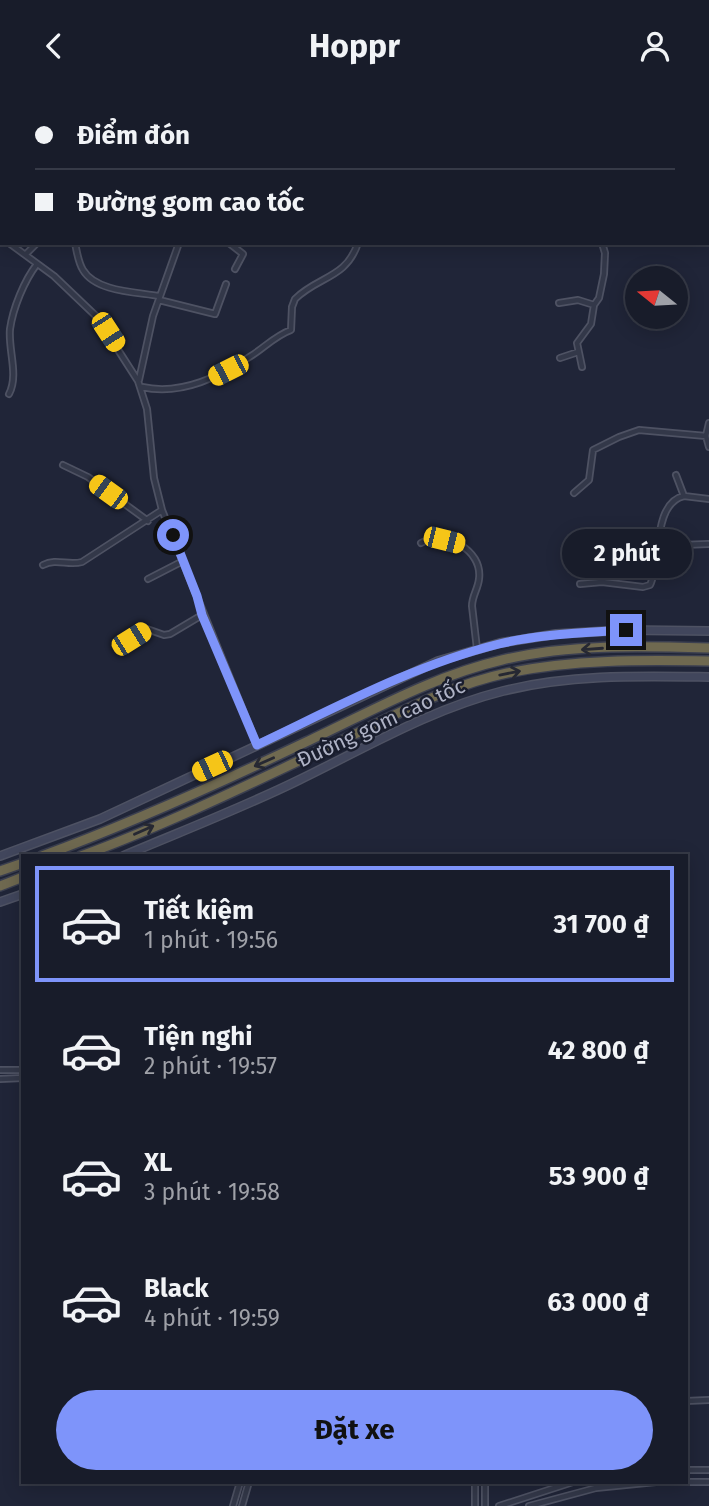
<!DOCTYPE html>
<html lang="vi">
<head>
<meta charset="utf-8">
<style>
  body { margin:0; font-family:"Fira Sans",sans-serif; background:#212532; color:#f1f3f6; height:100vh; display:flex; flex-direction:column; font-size:26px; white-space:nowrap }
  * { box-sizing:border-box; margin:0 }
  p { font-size:23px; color:#9fa1a8 }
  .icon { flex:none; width:38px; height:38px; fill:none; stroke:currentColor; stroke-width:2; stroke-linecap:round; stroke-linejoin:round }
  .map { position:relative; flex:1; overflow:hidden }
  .side { position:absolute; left:21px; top:763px; width:667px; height:630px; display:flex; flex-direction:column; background:#181c2a; border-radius:0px; box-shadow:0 4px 18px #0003,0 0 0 2px #363a47 }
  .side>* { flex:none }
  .hud { position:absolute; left:0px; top:0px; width:710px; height:154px; box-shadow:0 4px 18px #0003,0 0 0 2px #363a47; display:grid; align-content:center; height:154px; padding:0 35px; background:#181c2a }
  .needle { width:46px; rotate:288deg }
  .controls { position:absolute; left:625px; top:175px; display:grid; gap:14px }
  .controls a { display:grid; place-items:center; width:63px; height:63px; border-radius:50%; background:#181c2a; box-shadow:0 4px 18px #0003,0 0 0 2px #363a47; font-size:35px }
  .end { position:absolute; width:32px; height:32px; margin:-16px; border:9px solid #7e94fa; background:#111; box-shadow:0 0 0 4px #111 }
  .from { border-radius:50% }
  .bubble { position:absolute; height:49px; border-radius:24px; background:#181c2a; box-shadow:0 4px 18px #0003,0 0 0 2px #363a47; font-size:23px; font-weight:700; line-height:49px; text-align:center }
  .car { position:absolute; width:21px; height:42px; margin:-21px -10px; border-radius:9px; box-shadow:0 0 5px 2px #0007; background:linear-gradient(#f5c518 24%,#345 0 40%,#f5c518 0 76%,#345 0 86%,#f5c518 0) }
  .hud b { display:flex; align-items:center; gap:24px; height:66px; font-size:26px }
  .hud b+b { border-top:2px solid #363a47 }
  .hud i { width:18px; height:18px; background:#f1f3f6 }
  ul { padding:12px 0 0; list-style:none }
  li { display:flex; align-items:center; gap:21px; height:116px; margin:0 14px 10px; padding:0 21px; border:4px solid transparent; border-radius:0px }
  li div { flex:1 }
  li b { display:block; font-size:26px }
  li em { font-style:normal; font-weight:700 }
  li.current { border-color:#7e94fa }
  li>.icon { width:63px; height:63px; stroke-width:1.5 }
  .cta { display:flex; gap:14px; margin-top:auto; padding:14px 35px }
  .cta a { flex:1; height:80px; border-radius:42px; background:#7e94fa; color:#111; font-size:28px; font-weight:700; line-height:80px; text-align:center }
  header { display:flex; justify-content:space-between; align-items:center; height:91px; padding:0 35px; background:#181c2a; font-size:32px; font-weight:700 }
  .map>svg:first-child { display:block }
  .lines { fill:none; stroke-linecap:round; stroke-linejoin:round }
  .street-casing { stroke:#4e5263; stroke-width:8 }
  .secondary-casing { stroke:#4e5263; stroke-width:10 }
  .highway-casing { stroke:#3b3f50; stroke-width:12 }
  .street { stroke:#333849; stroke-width:4.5 }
  .secondary { stroke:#41465c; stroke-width:7 }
  .highway { stroke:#6f6950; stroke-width:9 }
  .oneway { stroke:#262832 }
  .route { stroke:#7e94fa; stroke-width:9 }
  .labels { text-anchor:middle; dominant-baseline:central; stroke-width:5; stroke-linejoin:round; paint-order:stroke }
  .street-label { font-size:21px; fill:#aeb2c5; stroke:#191d2d }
</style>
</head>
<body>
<header><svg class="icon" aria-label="back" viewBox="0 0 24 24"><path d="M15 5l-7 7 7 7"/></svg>Hoppr<svg class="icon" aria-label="person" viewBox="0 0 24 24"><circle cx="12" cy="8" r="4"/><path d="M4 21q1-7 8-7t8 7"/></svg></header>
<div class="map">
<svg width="709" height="1415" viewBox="0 0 709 1415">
  <rect width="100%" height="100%" fill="#202538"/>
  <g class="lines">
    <g class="street-casing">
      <path id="street" d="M 349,0 L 350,2
        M 608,0 L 608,2
        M 88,2 L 89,0
        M 138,2 L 138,0
        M 244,2 L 245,0
        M 576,2 L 577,0
        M 0,31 L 2,32
        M 0,80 L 2,80
        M 0,147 L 2,148
        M 9,152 L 54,185 L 97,226 L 138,290 L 147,318 L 154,387 L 162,419 L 257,654
        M 75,152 C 77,161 78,171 83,179 C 96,201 137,201 159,205
        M 229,152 L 243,163 L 235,178
        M 26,163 L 37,152
        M 159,209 L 215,223 L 226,193
        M 559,212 L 578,209 L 594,214
        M 560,267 L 578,261
        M 582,276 L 577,252 L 591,233 L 594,214 L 599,207 L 604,183 L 605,162 L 602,152
        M 139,289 L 153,225 L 179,152
        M 142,296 C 182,305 221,285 254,263 C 267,254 277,244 291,239 L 292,216 L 295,208 C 318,185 346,188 358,152
        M 9,303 C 19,284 8,259 10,238 C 13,217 24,190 37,173
        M 709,332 L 706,345 L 709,356
        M 63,374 L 88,386 L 148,430
        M 574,402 L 589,389 L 593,359 L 619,346 L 639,339 L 706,345
        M 684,405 L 709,408
        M 421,452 C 444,439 483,458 479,488 C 478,498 472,505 472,515 L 477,558
        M 656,455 L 708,453
        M 43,474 C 57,467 68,475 82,471 L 162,419
        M 148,488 L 183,470
        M 580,493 L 602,491 L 643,496 L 650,494 C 661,473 652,412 684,405 L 676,384
        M 131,548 L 147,538 L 164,544 L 170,543 L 202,524
        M 0,979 L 23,979
        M 0,988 L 23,987
        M 686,1310 L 709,1309
        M 686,1379 L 709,1379
        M 485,1391 L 485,1415
        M 683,1391 L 709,1391
        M 233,1415 L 240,1391
        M 242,1415 L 249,1391
        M 475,1415 L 475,1391
        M 499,1415 L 573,1391
        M 529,1415 L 596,1397 L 656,1391"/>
    </g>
    <g class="secondary-casing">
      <path id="secondary" d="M 0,765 L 100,728 L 438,570 L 500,552 L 556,543 L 626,539 L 709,540
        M 123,765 C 182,740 242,717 299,689 C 365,657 431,618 503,600 C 570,583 640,585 709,586
        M 0,811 L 23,803"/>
    </g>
    <g class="highway-casing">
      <path id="highway" d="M 42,765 C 132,732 220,692 306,651 C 370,621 433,585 502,569 C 569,553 640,555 709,557
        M 81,765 C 171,732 258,689 345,648 C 397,623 450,594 507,582 C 574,568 641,569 709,570
        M 0,780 L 23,772
        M 0,795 L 23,786"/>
    </g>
    <use href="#street" class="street"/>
    <use href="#secondary" class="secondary"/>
    <use href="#highway" class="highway"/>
  </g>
  <defs><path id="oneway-shaft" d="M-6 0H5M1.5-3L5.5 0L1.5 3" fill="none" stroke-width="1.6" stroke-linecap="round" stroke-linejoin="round" transform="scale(1.75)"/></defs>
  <g class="oneway">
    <use href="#oneway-shaft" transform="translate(592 558) rotate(176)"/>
    <use href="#oneway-shaft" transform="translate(510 582) rotate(-11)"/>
    <use href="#oneway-shaft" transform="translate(264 671) rotate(156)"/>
    <use href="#oneway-shaft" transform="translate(144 739) rotate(-24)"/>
  </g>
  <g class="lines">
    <path class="route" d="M 173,444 L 197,505 L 202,524 L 257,654 C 335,617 414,574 499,553 C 540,543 584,542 626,539"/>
  </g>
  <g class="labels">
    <g class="street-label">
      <text transform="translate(381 632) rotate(-25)">Đường gom cao tốc</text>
    </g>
  </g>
</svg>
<div class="controls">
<a><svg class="needle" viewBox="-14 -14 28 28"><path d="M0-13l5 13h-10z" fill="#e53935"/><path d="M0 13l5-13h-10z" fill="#9fa1a8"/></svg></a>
</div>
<i class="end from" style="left:173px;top:444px"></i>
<i class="end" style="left:626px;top:539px"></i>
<div class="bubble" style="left:562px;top:438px;width:130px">2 phút</div>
<i class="car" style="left:108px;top:241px;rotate:147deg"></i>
<i class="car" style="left:228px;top:279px;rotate:243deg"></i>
<i class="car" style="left:108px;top:401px;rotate:306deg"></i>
<i class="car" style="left:444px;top:449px;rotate:104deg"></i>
<i class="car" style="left:131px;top:548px;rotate:58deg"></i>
<i class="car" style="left:212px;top:675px;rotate:245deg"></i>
<div class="hud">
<b><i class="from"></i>Điểm đón</b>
<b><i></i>Đường gom cao tốc</b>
</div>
<section class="side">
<ul>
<li class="current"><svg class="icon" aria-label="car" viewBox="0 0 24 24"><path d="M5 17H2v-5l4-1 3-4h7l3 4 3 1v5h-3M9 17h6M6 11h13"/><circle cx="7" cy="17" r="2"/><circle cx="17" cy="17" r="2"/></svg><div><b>Tiết kiệm</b><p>1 phút · 19:56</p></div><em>31 700 ₫</em></li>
<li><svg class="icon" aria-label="car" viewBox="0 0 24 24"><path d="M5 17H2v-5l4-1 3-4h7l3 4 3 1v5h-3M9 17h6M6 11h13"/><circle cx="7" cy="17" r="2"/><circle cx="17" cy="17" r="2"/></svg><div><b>Tiện nghi</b><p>2 phút · 19:57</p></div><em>42 800 ₫</em></li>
<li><svg class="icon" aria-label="car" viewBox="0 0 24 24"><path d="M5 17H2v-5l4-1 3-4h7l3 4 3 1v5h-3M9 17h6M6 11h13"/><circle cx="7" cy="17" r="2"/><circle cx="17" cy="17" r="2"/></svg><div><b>XL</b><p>3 phút · 19:58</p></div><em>53 900 ₫</em></li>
<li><svg class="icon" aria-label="car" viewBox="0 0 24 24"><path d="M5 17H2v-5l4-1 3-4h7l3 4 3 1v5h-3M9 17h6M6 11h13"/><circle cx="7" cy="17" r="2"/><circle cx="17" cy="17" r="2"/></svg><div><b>Black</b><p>4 phút · 19:59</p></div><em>63 000 ₫</em></li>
</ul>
<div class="cta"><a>Đặt xe</a></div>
</section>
</div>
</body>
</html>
